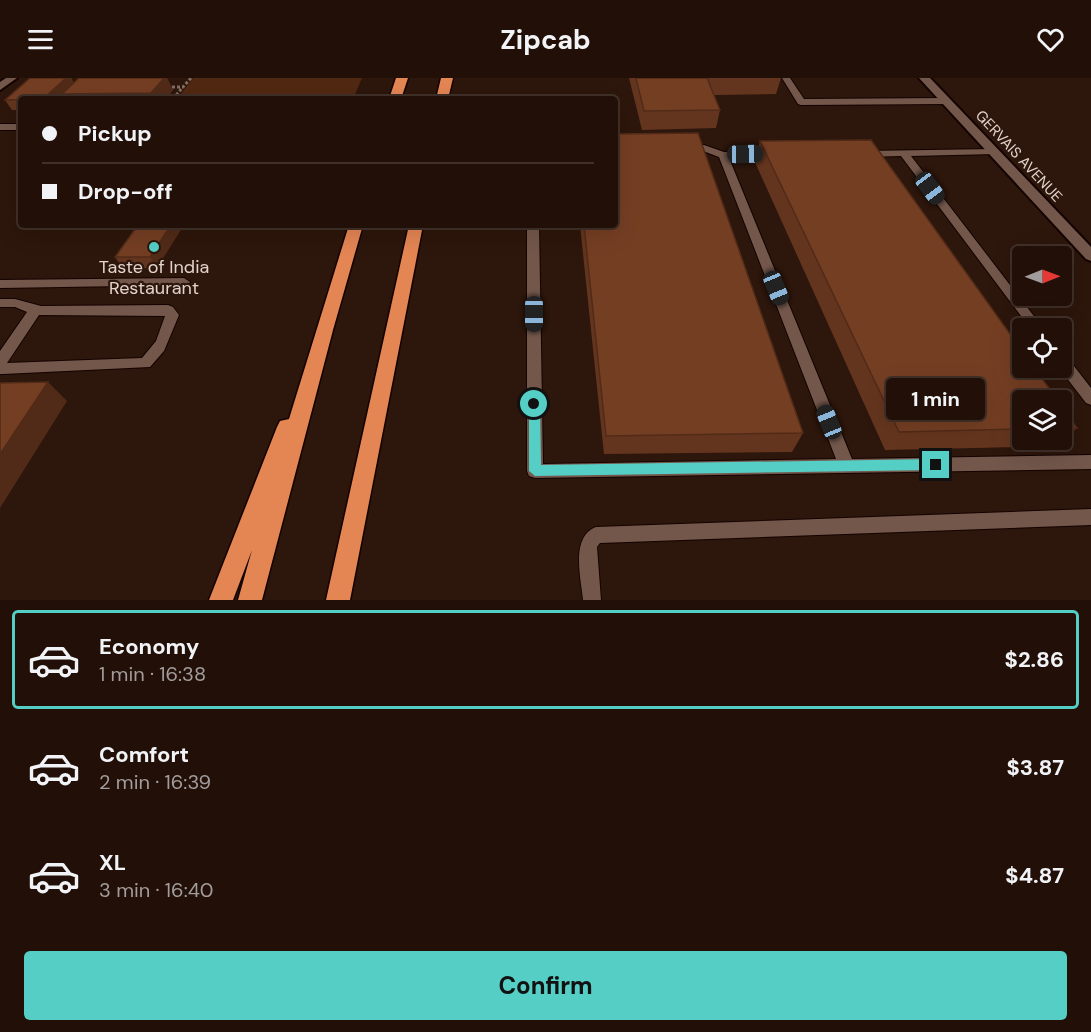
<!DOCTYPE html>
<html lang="en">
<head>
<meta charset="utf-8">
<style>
  body { margin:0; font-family:"DM Sans",sans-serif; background:#2a1912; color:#f1f3f6; height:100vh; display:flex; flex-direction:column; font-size:22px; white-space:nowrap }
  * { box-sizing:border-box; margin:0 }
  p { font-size:20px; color:#a29d9c }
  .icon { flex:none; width:33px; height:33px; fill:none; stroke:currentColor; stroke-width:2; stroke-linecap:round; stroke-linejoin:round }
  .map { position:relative; height:522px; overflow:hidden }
  .sheet { display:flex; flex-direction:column; background:#221008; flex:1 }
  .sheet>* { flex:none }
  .hud { position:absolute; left:18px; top:18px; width:600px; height:132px; border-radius:6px; box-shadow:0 6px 24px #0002,0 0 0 2px #3f3029; display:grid; align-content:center; height:132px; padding:0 24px; background:#221008 }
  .needle { width:39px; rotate:89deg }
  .tools { position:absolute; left:1012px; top:168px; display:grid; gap:12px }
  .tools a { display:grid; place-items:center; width:60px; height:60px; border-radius:6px; background:#221008; box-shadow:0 6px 24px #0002,0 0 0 2px #3f3029; font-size:30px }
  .end { position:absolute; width:27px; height:27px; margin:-14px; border:8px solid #55cec5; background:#111; box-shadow:0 0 0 3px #111 }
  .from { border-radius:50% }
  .bubble { position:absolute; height:42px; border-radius:6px; background:#221008; box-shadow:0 6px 24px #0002,0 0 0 2px #3f3029; font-size:20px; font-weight:700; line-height:42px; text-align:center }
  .car { position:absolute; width:18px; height:36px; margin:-18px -9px; border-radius:8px; box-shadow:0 0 4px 2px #0007; background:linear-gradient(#222 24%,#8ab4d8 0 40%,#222 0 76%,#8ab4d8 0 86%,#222 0) }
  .hud b { display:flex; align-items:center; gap:21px; height:57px; font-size:22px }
  .hud b+b { border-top:2px solid #3f3029 }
  .hud i { width:15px; height:15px; background:#f1f3f6 }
  ul { padding:10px 0 0; list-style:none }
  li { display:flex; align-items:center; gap:18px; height:99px; margin:0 12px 9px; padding:0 12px; border:3px solid transparent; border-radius:6px }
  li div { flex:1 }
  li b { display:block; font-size:22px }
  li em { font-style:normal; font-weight:700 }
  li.on { border-color:#55cec5 }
  li>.icon { width:54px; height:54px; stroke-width:1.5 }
  .primary-button { display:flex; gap:12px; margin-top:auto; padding:12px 24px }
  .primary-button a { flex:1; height:69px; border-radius:6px; background:#55cec5; color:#111; font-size:24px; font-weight:700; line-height:69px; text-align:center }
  header { display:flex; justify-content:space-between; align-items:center; height:78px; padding:0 24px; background:#221008; font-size:27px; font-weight:700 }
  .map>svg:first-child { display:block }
  .green { fill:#512812 }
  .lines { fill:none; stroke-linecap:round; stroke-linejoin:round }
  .service-casing { stroke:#140300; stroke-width:2 }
  .tertiary-casing { stroke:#140300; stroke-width:4 }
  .motorway-casing { stroke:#140300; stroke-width:3 }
  .path { stroke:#816d63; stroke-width:3; stroke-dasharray:3 2; stroke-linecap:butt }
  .service { fill:#73574b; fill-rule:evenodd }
  .tertiary { fill:#73574b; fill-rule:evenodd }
  .motorway { fill:#e48554; fill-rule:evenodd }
  .wall { fill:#64351e; fill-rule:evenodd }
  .shaded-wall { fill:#512b18 }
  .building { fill:#743e23; stroke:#512b18; stroke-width:1.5 }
  .route { fill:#55cec5 }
  .poi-dot { fill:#55cec5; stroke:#2d160b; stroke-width:2 }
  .labels { text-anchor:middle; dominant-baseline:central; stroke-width:4.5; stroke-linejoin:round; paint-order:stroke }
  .far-street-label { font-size:15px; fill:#e3d3cb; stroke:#2d160b }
  .poi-label { font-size:18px; fill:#e3d3cb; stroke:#2d160b }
</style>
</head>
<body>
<header><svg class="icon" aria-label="menu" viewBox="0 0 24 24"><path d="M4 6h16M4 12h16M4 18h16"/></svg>Zipcab<svg class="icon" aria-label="heart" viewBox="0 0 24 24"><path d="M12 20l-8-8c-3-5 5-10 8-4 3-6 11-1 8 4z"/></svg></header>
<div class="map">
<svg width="1091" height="522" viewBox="0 0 1091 522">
  <rect width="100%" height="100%" fill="#2d160b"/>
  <path class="green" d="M 193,0 L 362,0 L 353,21 L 177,21 Z"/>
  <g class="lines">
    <g class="service-casing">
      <path id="service" d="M 782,0 L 790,0 L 804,21 L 945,20 L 949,23 L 945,26 L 801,27 L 798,26 Z
        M 0,46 L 21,46 L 21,52 L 0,52 Z
        M 686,67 L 704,67 L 724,74 L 774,73 L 779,76 L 774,79 L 729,80 L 852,381 L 1091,377 L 1091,391 L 535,400 L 529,398 L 527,393 L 527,147 L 539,147 L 543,386 L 836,381 L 719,79 L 703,73 L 683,72 L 681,70 Z
        M 993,71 L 998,74 L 996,76 L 911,78 L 1043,250 L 1030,250 L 901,78 L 865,79 L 860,76 L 865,73 Z
        M 184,200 L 190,204 L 188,207 L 0,210 L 0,202 Z
        M 0,221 L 15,221 L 41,228 L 168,227 L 173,229 L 179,237 L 164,273 L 150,289 L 3,296 L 0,296 L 0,273 L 27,234 L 15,229 L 0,229 ZM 39,237 L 165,238 L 156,263 L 142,280 L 7,285 Z
        M 1062,278 L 1067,279 L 1091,310 L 1091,327 L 1086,325 L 1059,290 L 1062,290 Z
        M 1091,431 L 1091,447 L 600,465 L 597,469 L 601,522 L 583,522 C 581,500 570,459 596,449 Z"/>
    </g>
    <g class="tertiary-casing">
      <path id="tertiary" d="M 6,0 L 17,0 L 0,12 L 0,4 Z
        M 919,0 L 930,0 L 1091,169 L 1091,183 L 1086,181 Z"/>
    </g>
    <g class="motorway-casing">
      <path id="motorway" d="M 396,0 L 408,0 L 401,21 L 389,21 Z
        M 441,0 L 453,0 L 448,21 L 436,21 Z
        M 349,147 L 363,147 L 333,252 L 262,522 L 238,522 L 252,472 L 233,522 L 209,522 L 277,349 L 280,343 L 289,341 Z
        M 409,147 L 423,147 L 350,522 L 326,522 Z"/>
    </g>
    <path class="path" d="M 167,9 L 183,9 L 191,0
      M 173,21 L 182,10"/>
    <use href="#service" class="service"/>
    <use href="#tertiary" class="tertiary"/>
    <use href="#motorway" class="motorway"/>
  </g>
  <path class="wall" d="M 30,0 L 167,0 L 173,12 L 166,21 L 65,21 L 64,18 L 61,21 L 21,21 L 21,32 L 12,32 L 5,22 ZM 71,0 L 79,0 L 74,5 Z
    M 629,0 L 781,0 L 776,16 L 714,17 L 720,32 L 716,50 L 642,52 Z
    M 760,63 L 1023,322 L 1023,362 L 1062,362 L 1062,329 L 1077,350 L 1056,368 L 885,372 L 754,82 Z
    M 138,147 L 157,190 L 123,191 L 115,179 Z
    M 580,147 L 615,147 L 803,355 L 792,374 L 604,376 Z"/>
  <path class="shaded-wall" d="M 66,0 L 70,0 L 75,7 L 62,16 L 64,18 L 61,21 L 43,21 Z
    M 164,0 L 167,0 L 173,12 L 166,21 L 154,21 L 151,15 Z
    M 171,147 L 184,147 L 157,190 L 150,179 Z
    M 48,304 L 67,323 L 0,430 L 0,376 Z"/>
  <path class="building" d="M 30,0 L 66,0 L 43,21 L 5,22 Z
    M 79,0 L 164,0 L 151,15 L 62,16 Z
    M 636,0 L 707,0 L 720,32 L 644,33 Z
    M 698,55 L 803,355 L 606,358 L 584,147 L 615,147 L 615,56 Z
    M 871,62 L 1023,274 L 1023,290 L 1034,290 L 1058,322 L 1023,322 L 1023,351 L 899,354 L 760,63 Z
    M 138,147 L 171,147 L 150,179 L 115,179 Z
    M 48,304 L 0,376 L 0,305 Z
    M 1062,329 L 1077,350 L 1062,350 Z"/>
  <path class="route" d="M 534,321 L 540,326 L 541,387 L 936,381 L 941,387 L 936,392 L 535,398 L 529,393 L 529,326 Z"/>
  <circle class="poi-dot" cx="154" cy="169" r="6"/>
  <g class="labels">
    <g class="far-street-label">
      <text transform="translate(1019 78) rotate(47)">GERVAIS AVENUE</text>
    </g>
    <g class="poi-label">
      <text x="154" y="189">Taste of India<tspan x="154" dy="21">Restaurant</tspan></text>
    </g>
  </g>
</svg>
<div class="tools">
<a><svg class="needle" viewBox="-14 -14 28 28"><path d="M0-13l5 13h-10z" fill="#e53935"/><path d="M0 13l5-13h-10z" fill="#a29d9c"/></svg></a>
<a><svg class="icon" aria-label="locate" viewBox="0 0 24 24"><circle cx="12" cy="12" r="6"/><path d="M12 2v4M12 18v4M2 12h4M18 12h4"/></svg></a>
<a><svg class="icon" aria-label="layers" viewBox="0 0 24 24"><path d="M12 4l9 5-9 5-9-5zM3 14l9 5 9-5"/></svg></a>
</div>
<i class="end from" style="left:534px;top:326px"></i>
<i class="end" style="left:936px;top:387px"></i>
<div class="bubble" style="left:886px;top:300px;width:99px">1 min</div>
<i class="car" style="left:745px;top:76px;rotate:89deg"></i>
<i class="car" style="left:930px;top:110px;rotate:143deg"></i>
<i class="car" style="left:776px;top:210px;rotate:158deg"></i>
<i class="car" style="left:534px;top:236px;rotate:180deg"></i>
<i class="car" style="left:829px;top:344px;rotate:338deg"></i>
<div class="hud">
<b><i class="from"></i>Pickup</b>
<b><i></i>Drop-off</b>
</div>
</div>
<section class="sheet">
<ul>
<li class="on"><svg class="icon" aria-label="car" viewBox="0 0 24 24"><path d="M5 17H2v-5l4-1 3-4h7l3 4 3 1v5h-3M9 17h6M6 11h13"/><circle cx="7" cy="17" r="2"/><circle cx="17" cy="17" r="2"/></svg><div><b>Economy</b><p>1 min · 16:38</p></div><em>$2.86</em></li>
<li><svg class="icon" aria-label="car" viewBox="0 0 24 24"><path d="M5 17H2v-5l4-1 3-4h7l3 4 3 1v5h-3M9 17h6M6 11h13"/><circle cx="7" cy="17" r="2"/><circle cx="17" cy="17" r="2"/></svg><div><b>Comfort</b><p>2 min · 16:39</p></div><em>$3.87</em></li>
<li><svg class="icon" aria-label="car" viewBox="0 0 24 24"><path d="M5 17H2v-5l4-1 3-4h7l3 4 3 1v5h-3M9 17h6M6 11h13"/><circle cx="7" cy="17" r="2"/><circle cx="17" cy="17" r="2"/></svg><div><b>XL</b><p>3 min · 16:40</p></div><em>$4.87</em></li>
</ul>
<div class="primary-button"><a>Confirm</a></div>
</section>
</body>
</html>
